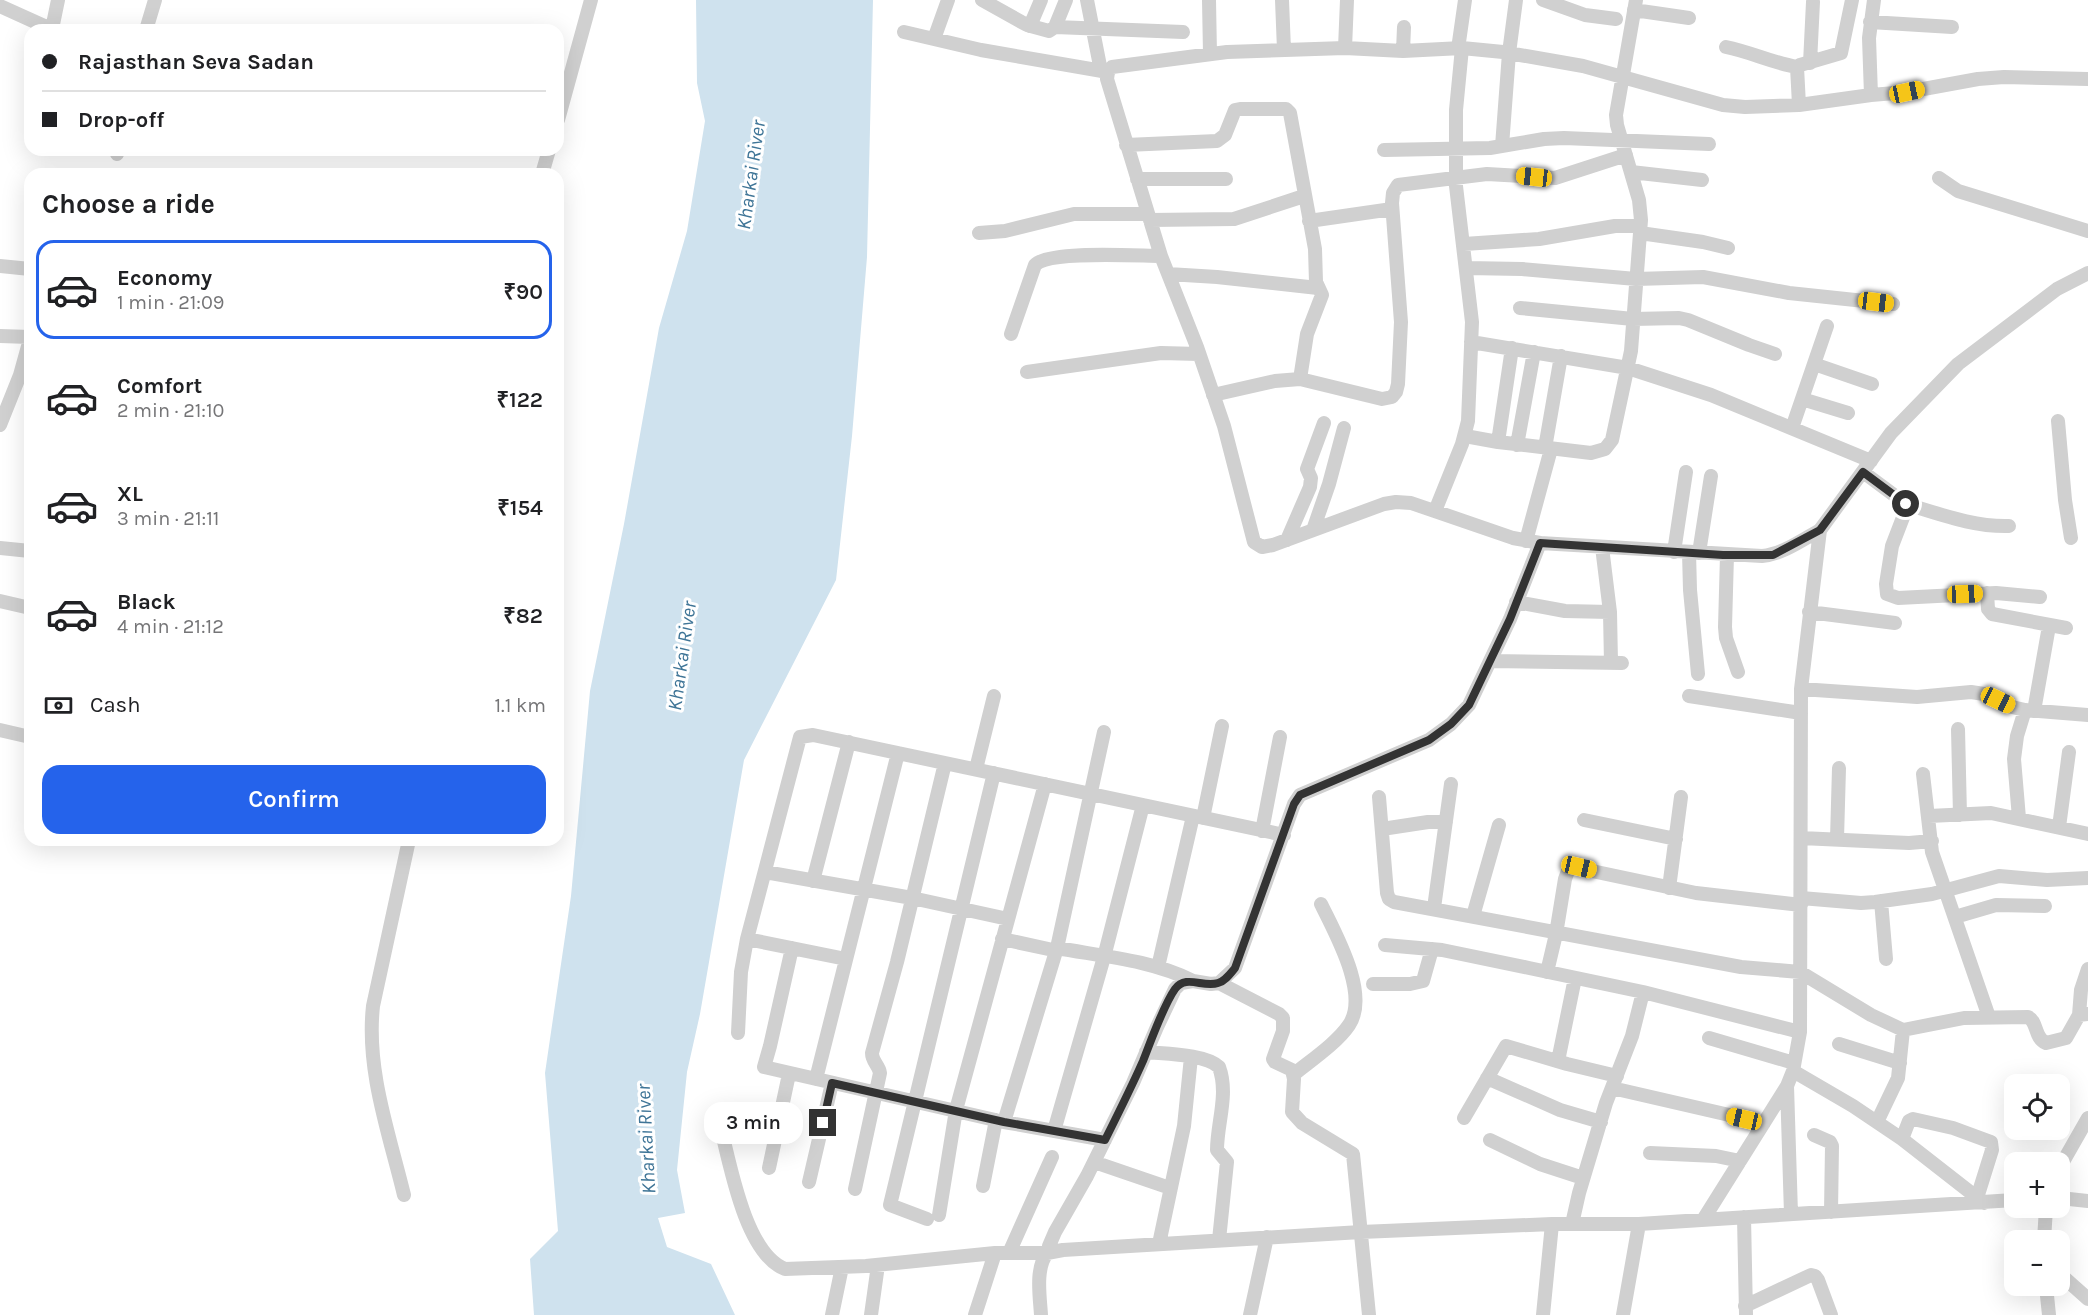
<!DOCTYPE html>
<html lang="en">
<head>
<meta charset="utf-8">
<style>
  body { margin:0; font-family:Karla,sans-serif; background:#f6f6f6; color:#202124; height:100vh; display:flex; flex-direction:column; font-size:22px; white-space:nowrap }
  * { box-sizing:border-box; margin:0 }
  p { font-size:20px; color:#757577 }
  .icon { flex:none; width:33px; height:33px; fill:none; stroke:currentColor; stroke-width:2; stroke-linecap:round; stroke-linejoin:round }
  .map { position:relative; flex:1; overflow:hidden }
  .panel { position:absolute; left:24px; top:168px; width:540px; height:678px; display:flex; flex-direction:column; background:#fff; border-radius:18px; box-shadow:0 6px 24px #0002 }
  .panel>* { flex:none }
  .banner { position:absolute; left:24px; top:24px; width:540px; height:132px; border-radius:18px; box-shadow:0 6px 24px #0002; display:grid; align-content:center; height:132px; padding:0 18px; background:#fff }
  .controls { position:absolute; left:2004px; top:1074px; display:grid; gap:12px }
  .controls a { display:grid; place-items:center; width:66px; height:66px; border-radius:12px; background:#fff; box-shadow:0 6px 24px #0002; font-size:30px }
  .end { position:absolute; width:27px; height:27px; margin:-14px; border:8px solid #333; background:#fff; box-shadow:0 0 0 3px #fff }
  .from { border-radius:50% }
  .bubble { position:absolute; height:42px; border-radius:18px; background:#fff; box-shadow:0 6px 24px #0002; font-size:20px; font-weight:600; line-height:42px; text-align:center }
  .car { position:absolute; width:18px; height:36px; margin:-18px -9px; border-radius:8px; box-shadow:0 0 4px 2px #0007; background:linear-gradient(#f5c518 24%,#345 0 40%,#f5c518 0 76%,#345 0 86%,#f5c518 0) }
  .banner b { display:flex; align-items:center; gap:21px; height:57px; font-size:22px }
  .banner b+b { border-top:2px solid #e0e0e0 }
  .banner i { width:15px; height:15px; background:#202124 }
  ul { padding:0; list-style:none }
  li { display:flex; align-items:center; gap:18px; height:99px; margin:0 12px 9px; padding:0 6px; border:3px solid transparent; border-radius:18px }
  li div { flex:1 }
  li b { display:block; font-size:22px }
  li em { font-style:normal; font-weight:600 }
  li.on { border-color:#2563eb }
  li>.icon { width:54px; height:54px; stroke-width:1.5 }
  h2 { padding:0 18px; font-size:27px; line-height:72px }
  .pay { display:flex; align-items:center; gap:15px; height:66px; padding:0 18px; font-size:22px }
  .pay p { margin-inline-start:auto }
  .action { display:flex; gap:12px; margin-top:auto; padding:12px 18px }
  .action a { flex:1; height:69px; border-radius:18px; background:#2563eb; color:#fff; font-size:24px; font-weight:600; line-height:69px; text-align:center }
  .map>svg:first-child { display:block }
  .water { fill:#cfe2ee }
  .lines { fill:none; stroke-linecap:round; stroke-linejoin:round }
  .minor { stroke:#d0d0d0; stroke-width:14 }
  .route { stroke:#333; stroke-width:8 }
  .labels { text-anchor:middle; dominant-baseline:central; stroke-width:6; stroke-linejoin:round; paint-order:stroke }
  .water-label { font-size:20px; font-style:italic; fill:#3f7597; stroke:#fff }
</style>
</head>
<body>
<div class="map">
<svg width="2088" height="1315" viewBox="0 0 2088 1315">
  <rect width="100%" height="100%" fill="#fff"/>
  <path class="water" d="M 696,0 L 873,0 L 867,257 L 852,436 L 836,580 L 744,760 L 700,1014 L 687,1072 L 677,1170 L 685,1213 L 658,1218 L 667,1247 L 711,1264 L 735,1315 L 534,1315 L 530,1259 L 558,1231 L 545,1073 L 571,896 L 590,691 L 624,524 L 659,328 L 687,231 L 705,121 L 697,83 Z"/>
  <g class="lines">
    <path class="minor" d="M 982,0 L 1027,25 L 1049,31 L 1055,27 L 1066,0
      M 1087,0 L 1101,71
      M 1209,0 L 1210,54
      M 1282,0 L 1284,50
      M 1543,0 L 1585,15 L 1616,19
      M 0,6 L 53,30
      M 1634,10 L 1689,18
      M 1870,22 L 1952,27
      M 1030,26 L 1041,0
      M 1055,27 L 1183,32
      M 52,29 L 58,0
      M 146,30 L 155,0
      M 904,32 L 981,50 L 1108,72
      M 934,39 L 948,0
      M 1726,47 C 1751,52 1773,63 1797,67
      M 1345,48 L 1347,0
      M 1458,49 L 1465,0
      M 1403,51 L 1404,27
      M 1810,63 L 1813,2
      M 1871,95 L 1869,38 L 1874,0
      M 1799,105 L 1797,67 L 1800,65 L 1841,53 L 1852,0
      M 558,120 L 591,0
      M 1126,145 L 1217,141 L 1225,135 L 1235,110 L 1240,109 L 1286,109 L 1290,113 L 1315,249 L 1316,282 L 1322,295 L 1307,334 L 1300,379
      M 1502,146 L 1509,53 L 1516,0
      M 1384,150 L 1490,148 L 1544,139 L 1564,138 L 1709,144
      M 117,154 L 118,150
      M 1631,172 L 1702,180
      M 542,174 L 549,150
      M 1939,178 L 1958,191 L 2088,231
      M 1137,179 L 1226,179
      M 1150,220 L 1234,219 L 1304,196
      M 1309,221 L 1392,209
      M 979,233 L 1005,231 L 1074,214 L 1148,214
      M 1640,233 L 1703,242 L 1728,248
      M 1464,244 L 1539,239 L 1615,226 L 1640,226
      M 0,266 L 30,269
      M 1467,268 L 1522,269 L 1636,279 L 1703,277 L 1789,293 L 1893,304
      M 2088,273 L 2057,289 L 1958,364 L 1891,433 L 1820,530 L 1801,689 L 1917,697 L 1971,692 L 1984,694 L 2012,707 L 2025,710 L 2088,715
      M 1168,274 L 1217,277 L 1318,288
      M 1520,308 L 1633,319 L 1679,318 L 1688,320 L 1749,345 L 1775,354
      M 1011,334 L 1035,265 C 1049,250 1138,256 1161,256
      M 0,336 L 30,337
      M 1471,342 L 1628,368 L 1711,395 L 1871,461
      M 1814,364 L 1872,384
      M 1027,372 L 1161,353 L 1199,354
      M 1213,395 L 1275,381 L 1300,379 L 1382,399 L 1392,397 L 1396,392 L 1398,384 L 1401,322 L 1392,203 L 1393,193 L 1398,185 L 1487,174 L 1555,178 L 1626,155
      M 1802,399 L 1848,413
      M 2058,421 L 2065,500 L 2071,538
      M 0,425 L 20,375 L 30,339
      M 1792,428 L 1827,326
      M 1465,436 L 1498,442 L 1591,453 L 1605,449 L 1612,440 L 1631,351 L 1641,220 L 1639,200 L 1617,125 L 1616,115 L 1636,0
      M 1498,442 L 1512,348
      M 1517,445 L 1534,352
      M 1545,448 L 1561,356
      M 1863,472 L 1906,504 L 1907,507 L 1892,546 L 1886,584 L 1887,594 L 1898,598 L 1996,593 L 2040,597
      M 1906,504 C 1940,514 1973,527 2009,526
      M 1435,511 L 1462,444 L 1468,421 L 1472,322 L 1456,186 L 1456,110 L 1462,48
      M 1313,530 L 1329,484 L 1344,428
      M 1287,540 L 1310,487 L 1311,478 L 1307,469 L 1324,423
      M 1526,541 L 1551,449
      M 1540,543 L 1513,538 L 1411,503 L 1396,502 L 1384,504 L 1273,545 L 1262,547 L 1254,542 L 1224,426 L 1197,347 L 1161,256 L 1107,79 L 1108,72 L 1112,67 L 1227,52 L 1345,48 L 1403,51 L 1462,48 L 1503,52 L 1583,66 L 1723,105 L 1745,107 L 1799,105 L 1871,95 L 1907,92 L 1978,79 L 2004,77 L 2088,79
      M 1602,547 L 1610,612 L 1611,663
      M 0,548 L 30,551
      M 1674,552 L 1686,472
      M 1689,552 L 1690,590 L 1698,674
      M 1699,553 L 1711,476
      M 1727,555 L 1725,627 L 1726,638 L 1738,672
      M 1987,593 L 1988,609 L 1992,614 L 2066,628
      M 0,601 L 30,608
      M 1516,602 L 1565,611 L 1610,612
      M 1809,612 L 1895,623
      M 1490,661 L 1622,663
      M 1689,696 L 1801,713
      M 2034,711 L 2049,626
      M 1958,729 L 1960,815
      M 0,730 L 30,737
      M 976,769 L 994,696
      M 1923,774 L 1932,852 L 1989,1017
      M 1379,797 L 1387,893 L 1389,899 L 1394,902 L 1741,967 L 1800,972 L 1871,1015 L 1903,1030 L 1964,1018 L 2028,1017 C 2038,1022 2034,1038 2046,1043 L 2066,1038 L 2079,1015 L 2088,1014
      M 1929,816 L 1991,813 L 2088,834
      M 1203,818 L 1222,726
      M 2019,818 L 2014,759 L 2017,736 L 2025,710
      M 1584,820 L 1676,839
      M 2059,827 L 2069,752
      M 1382,829 L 1428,822 L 1446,822
      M 1262,831 L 1280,737
      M 1801,838 L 1909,843 L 1932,841
      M 1837,839 L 1839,768
      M 765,872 L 912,898 L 1008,919
      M 813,881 L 849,742
      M 1669,888 L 1681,797
      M 1801,898 L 1861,903 L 1875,902 L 1932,894 L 1999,876 L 2047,880 L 2088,878
      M 1881,901 L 1886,959
      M 1434,908 L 1451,784
      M 1473,916 L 1499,825
      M 1955,917 L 1996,905 L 2045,906
      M 747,939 L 846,959
      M 1002,939 L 1053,950 L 1057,948 C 1101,956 1152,960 1193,981
      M 1385,945 L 1442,950 L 1529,968 L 1643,992 L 1800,1032
      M 792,948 L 770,1046 L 764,1067 L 1004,1122 L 1105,1140
      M 1158,967 L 1193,816
      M 1547,972 L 1556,934 L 1565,879 L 1568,871 L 1573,867 L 1696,893 L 1801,905
      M 1219,983 L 1279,1014 L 1283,1018 L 1283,1031 L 1273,1059 L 1275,1062 L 1292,1070 L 1294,1079 L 1292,1112 L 1302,1123 L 1353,1154 L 1369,1315
      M 1373,984 L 1410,984 L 1423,981 L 1432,949
      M 2079,1015 L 2081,990 L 2088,969
      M 738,1033 L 741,972 L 747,939 L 800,737 L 813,735 L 1284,835
      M 1709,1038 L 1794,1063
      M 1839,1044 L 1900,1063
      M 1146,1052 C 1165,1054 1206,1054 1219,1067 C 1229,1094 1217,1123 1217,1150 L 1227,1162 L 1219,1240
      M 1558,1061 L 1575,978
      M 1793,1071 L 1853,1106 L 1902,1139 L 1984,1203
      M 1293,1075 C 1310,1061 1337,1043 1349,1025 C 1370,994 1335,933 1321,904
      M 1487,1078 L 1560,1110 L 1601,1122
      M 816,1079 L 898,753
      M 1787,1086 L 1791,1214
      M 1612,1088 L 1764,1123
      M 717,1112 C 728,1153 743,1253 785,1269 L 866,1266 L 995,1253 L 1047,1253 L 1063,1250 L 1361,1232 L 1552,1224 L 1639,1224 L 2014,1200
      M 1464,1118 L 1506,1046 L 1567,1064 L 1617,1076
      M 1004,1122 L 1057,948 L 1104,732
      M 1877,1122 L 1898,1078 L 1903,1030
      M 1054,1131 L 1104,957 L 1143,805
      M 1814,1135 L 1830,1142 L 1832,1146 L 1831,1212
      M 1902,1139 L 1909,1121 L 1913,1119 L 1953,1128 L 1991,1142 L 1992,1150 L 1977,1198
      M 1490,1140 L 1540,1164 L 1583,1178
      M 1650,1153 L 1716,1156 L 1740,1161
      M 1094,1162 L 1170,1188
      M 2060,1167 L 2088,1118
      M 769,1168 L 789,1074
      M 809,1182 L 832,1083
      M 983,1186 L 996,1120
      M 855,1189 L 880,1073 C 879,1065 872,1062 872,1053 L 897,962 L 945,763
      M 404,1195 C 389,1133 366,1070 373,1006 L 409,840
      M 2060,1198 L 2088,1201
      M 939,1215 L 956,1110 L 1045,784
      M 1744,1217 L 1746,1314
      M 927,1219 L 890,1205 L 994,773
      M 1703,1220 L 1787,1086 L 1793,1071 L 1800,1032 L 1801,689
      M 1572,1224 L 1579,1193 L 1606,1103 L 1632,1036 L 1643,992
      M 2044,1240 L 2046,1208
      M 1159,1244 L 1184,1126 L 1191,1057
      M 1049,1252 L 1049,1246 L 1055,1232 L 1087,1176 L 1133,1083 L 1157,1027 L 1175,989 L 1181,983 L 1193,981 L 1211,984 L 1219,983 L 1235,968 L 1294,804 L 1300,795 L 1429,740 L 1451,724 L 1469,705 L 1510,619 L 1540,543 L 1762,556 C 1783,554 1802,540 1820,530
      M 1009,1253 L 1052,1157
      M 2060,1274 L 2088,1299
      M 2046,1286 L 2049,1315
      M 1745,1306 L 1811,1275 L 1815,1276 L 1818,1280 L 1831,1315
      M 832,1315 L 842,1267
      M 871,1315 L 878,1265
      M 975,1315 L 995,1253
      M 1041,1315 C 1040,1297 1035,1269 1047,1253
      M 1250,1315 L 1267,1237
      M 1543,1315 L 1552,1224
      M 1623,1315 L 1639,1224"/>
  </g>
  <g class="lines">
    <path class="route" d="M 823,1123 L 832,1083 L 1004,1122 L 1105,1140 C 1118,1114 1131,1088 1143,1061 C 1151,1041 1163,1006 1175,989 C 1186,974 1203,988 1218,983 C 1225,981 1230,974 1235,968 L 1294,804 L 1300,795 L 1429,740 L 1451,724 L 1469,705 L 1510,619 L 1540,543 L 1723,555 L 1773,555 L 1820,530 L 1863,472 L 1906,504"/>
  </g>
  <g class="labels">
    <g class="water-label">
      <text transform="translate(751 175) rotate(-82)">Kharkai River</text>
      <text transform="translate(682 656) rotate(-82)">Kharkai River</text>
      <text transform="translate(646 1139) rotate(-93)">Kharkai River</text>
    </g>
  </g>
</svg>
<div class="controls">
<a><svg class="icon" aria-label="locate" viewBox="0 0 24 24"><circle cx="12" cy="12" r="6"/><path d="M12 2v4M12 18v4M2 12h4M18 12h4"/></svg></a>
<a>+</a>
<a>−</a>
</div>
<i class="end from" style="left:1906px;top:504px"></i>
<i class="end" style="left:823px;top:1123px"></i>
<div class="bubble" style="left:704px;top:1102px;width:99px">3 min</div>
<i class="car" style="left:1907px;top:92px;rotate:78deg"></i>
<i class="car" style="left:1534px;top:177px;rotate:276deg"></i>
<i class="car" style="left:1876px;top:302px;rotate:97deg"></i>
<i class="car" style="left:1965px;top:594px;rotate:88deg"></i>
<i class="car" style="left:1998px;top:700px;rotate:115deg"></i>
<i class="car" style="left:1579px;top:867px;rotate:103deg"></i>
<i class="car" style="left:1744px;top:1119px;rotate:283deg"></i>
<div class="banner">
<b><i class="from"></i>Rajasthan Seva Sadan</b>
<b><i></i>Drop-off</b>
</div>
<section class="panel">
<h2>Choose a ride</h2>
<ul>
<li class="on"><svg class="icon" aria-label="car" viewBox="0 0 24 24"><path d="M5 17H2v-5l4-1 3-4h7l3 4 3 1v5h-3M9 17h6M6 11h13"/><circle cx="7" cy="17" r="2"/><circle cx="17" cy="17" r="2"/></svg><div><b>Economy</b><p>1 min · 21:09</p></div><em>₹90</em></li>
<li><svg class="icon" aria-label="car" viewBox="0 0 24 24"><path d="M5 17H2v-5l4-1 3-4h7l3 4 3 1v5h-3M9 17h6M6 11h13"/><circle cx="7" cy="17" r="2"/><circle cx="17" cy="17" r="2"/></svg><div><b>Comfort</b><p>2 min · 21:10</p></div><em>₹122</em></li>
<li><svg class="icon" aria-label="car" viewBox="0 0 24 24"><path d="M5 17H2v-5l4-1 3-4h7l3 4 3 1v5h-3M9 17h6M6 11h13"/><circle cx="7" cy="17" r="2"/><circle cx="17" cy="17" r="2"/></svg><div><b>XL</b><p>3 min · 21:11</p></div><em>₹154</em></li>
<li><svg class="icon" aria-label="car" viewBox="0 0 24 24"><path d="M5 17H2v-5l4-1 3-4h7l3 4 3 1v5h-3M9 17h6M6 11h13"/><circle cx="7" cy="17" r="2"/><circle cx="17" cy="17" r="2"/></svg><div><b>Black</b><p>4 min · 21:12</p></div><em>₹82</em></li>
</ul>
<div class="pay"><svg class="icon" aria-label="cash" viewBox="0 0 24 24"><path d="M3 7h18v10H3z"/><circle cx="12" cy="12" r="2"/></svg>Cash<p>1.1 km</p></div>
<div class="action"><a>Confirm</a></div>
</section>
</div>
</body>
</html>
